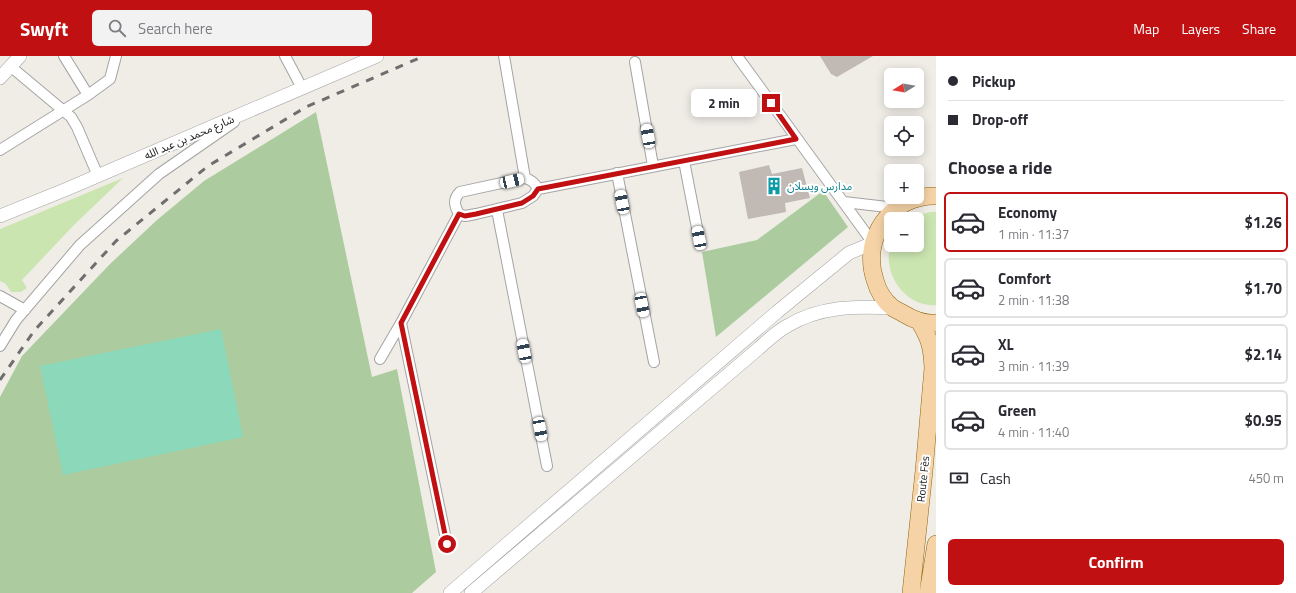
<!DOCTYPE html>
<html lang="en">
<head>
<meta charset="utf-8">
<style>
  body { margin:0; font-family:"Titillium Web","Noto Sans Arabic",sans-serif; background:#f2f2f3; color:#2b2b33; height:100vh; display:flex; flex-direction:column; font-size:15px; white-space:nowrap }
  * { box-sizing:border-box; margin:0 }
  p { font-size:13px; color:#7c7c81 }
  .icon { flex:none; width:22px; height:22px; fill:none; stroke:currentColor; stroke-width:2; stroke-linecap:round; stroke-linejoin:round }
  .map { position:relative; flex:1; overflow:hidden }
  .drawer { display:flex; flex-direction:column; background:#fff; width:360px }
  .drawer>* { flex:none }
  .guide { display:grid; align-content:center; height:88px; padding:0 12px; background:#fff }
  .needle { width:26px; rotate:259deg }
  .buttons { position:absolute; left:884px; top:12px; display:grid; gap:8px }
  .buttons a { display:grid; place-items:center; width:40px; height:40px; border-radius:6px; background:#fff; box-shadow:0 2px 10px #0003; font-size:20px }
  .end { position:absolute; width:18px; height:18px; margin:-9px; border:5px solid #c01011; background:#fff; box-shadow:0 0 0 2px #fff }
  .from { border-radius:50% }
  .bubble { position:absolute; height:28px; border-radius:6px; background:#fff; box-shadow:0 2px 10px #0003; font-size:13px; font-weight:700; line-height:28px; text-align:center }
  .car { position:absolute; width:12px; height:24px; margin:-12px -6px; border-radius:5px; box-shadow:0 0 3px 1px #0007; background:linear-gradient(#fff 24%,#345 0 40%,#fff 0 76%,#345 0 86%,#fff 0) }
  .guide b { display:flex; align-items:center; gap:14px; height:38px; font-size:15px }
  .guide b+b { border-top:1px solid #e1e1e2 }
  .guide i { width:10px; height:10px; background:#2b2b33 }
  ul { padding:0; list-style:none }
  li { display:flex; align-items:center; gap:12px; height:60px; margin:0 8px 6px; padding:0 4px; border:2px solid #e1e1e2; border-radius:6px }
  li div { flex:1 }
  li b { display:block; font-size:15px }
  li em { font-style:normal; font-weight:700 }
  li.active { border-color:#c01011 }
  li>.icon { width:36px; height:36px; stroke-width:1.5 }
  h2 { padding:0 12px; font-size:18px; line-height:48px }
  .pay { display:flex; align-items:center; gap:10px; height:44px; padding:0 12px; font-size:15px }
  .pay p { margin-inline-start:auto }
  .primary-button { display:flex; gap:8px; margin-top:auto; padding:8px 12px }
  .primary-button a { flex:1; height:46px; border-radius:6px; background:#c01011; color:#fff; font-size:16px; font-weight:700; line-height:46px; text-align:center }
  header { display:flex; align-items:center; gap:24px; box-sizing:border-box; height:56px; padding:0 20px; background:#c01011; color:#fff }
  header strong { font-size:19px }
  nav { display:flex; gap:22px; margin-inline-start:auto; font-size:14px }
  .search { width:280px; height:36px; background:#f2f2f3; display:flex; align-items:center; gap:10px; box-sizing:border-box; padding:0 14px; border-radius:6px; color:#7c7c81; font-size:15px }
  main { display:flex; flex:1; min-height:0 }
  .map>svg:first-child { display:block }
  .grass { fill:#cbe5b1 }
  .forest { fill:#accc9f }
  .pitch { fill:#8bd8ba }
  .building { fill:#c0b9b4 }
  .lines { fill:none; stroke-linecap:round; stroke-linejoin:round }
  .minor-casing { stroke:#a4a4a4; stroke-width:12 }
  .tertiary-casing { stroke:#a4a4a4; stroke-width:14 }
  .primary-casing { stroke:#90630c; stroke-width:18 }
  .minor { stroke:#fff; stroke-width:10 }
  .tertiary { stroke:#fff; stroke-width:13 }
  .primary { stroke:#f5d3a7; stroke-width:17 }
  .rail { stroke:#6e6e6e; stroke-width:3; stroke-dasharray:8 8; stroke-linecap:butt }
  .route { stroke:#c01011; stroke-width:5 }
  .labels { text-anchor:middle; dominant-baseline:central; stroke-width:4; stroke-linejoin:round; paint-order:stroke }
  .street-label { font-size:11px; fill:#202020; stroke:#fff }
  .culture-label { font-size:11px; fill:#0d838f; stroke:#fff; text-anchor:start }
</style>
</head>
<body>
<header>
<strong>Swyft</strong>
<div class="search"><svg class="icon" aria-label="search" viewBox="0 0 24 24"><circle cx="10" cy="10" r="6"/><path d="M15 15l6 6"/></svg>Search here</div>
<nav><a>Map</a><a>Layers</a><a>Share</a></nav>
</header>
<main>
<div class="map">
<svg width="936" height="537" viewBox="0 0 936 537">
  <rect width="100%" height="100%" fill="#f0ede7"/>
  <path class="grass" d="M 123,122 L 73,170 L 22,224 L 27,232 L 21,236 L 11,236 L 6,228 L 0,225 L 0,173 Z
    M 930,156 L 936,156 L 936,249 C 905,252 881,216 891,188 L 917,189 L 917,163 L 911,163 L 915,160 Z"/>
  <path class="forest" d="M 316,56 L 372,321 L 397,313 L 436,516 L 412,537 L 0,537 L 0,341 L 22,300 L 110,208 L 157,164 L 204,125 Z
    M 823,135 L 848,171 L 716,281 L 702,196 L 757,184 Z"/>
  <path class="pitch" d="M 221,273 L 243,381 L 63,419 L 40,310 Z"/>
  <path class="building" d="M 820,0 L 873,0 L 837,21 L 831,18 Z
    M 769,109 L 772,118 L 802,112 L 810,142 L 785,147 L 786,156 L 748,163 L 739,116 Z"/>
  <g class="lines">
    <g class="minor-casing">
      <path id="minor" d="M 64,0 L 88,39
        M 285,0 L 302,32
        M 504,0 L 525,122 C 532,124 535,127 538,133
        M 737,0 L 873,187
        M 635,6 L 653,110
        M 10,10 L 71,61 L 77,71 L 98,120
        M 0,94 L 88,39 L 110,23 L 116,0
        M 684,105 L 699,182
        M 617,117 L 654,306
        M 844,146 L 896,152
        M 497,154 L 547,410
        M 459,158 C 454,149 453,143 460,136 L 525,122
        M 0,240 L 25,254
        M 401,267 L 447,488
        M 0,290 L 16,264 L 80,189 L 159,118 L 234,66
        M 380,303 L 401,267 L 459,158 L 465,160 L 476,158 L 522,147 L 533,140 L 538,133 L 796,83"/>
    </g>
    <g class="tertiary-casing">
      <path id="tertiary" d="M 0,22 L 20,0
        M 0,160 L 67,133 L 377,0
        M 450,537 L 777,256 L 849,197 L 873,187
        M 471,537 L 758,293 C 767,285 776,276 787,270 C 820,250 856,250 893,252"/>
    </g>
    <g class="primary-casing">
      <path id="primary" d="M 936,140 C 891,139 861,182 875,224 C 878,235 884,245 893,252 C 896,254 901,256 904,258 C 914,264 924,268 936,267
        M 911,537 L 924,415 L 933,312 C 932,291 930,283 919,265
        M 928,537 L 936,488"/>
    </g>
    <use href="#minor" class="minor"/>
    <use href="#tertiary" class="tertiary"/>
    <use href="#primary" class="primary"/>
    <path class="rail" d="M 0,324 L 34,275 L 116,185 L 208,110 L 306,51 L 424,0"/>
  </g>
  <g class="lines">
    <path class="route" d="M 447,488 L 401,267 L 459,158 L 465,160 L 476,158 L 522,147 L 533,140 L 538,133 L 796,83 L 771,47"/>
  </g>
  <defs>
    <g id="building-bare" transform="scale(1.38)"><path d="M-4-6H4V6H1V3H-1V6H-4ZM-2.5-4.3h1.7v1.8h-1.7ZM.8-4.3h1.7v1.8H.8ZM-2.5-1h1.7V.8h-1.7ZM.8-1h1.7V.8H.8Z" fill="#0f9aa8" stroke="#fff" stroke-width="2.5" paint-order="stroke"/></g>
  </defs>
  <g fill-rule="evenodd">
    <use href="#building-bare" x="774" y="130"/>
  </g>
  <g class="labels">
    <g class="street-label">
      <text transform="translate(189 81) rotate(-23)">شارع محمد بن عبد الله</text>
      <text transform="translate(923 423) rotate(-84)">Route Fès</text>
    </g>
    <g class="culture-label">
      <text x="787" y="130">مدارس ويسلان</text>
    </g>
  </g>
</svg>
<div class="buttons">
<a><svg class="needle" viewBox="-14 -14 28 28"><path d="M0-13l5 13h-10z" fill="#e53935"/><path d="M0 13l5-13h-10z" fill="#7c7c81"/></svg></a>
<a><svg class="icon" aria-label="locate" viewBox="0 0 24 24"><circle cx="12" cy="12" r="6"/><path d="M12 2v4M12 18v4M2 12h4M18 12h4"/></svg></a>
<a>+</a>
<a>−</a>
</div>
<i class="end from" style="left:447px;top:488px"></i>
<i class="end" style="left:771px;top:47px"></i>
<div class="bubble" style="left:691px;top:33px;width:66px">2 min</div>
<i class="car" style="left:648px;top:80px;rotate:350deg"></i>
<i class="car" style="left:512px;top:125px;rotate:77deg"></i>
<i class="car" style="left:622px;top:146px;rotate:349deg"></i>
<i class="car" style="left:699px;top:182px;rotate:349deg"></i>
<i class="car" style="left:642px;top:249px;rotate:169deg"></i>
<i class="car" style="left:524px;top:295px;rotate:349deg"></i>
<i class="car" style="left:540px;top:373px;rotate:169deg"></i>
</div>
<section class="drawer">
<div class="guide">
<b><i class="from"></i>Pickup</b>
<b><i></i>Drop-off</b>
</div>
<h2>Choose a ride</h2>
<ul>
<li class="active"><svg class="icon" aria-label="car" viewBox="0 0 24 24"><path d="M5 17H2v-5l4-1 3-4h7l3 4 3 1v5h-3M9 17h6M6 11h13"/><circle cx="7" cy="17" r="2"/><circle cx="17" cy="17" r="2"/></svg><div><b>Economy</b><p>1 min · 11:37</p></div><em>$1.26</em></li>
<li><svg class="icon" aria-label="car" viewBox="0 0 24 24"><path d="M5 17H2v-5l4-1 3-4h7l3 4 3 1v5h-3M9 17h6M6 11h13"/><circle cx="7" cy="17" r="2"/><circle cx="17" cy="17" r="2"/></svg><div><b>Comfort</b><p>2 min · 11:38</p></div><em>$1.70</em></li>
<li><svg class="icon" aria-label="car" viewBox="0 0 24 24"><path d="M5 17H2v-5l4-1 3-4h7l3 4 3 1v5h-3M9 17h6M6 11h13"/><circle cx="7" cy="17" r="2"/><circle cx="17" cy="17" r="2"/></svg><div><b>XL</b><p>3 min · 11:39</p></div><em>$2.14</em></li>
<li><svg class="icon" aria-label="car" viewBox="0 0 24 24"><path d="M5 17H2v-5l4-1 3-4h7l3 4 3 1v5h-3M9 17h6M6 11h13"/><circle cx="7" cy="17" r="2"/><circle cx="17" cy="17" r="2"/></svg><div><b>Green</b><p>4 min · 11:40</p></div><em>$0.95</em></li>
</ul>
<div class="pay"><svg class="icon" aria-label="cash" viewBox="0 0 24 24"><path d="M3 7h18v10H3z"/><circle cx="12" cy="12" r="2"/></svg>Cash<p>450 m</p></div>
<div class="primary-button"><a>Confirm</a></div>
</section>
</main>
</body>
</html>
